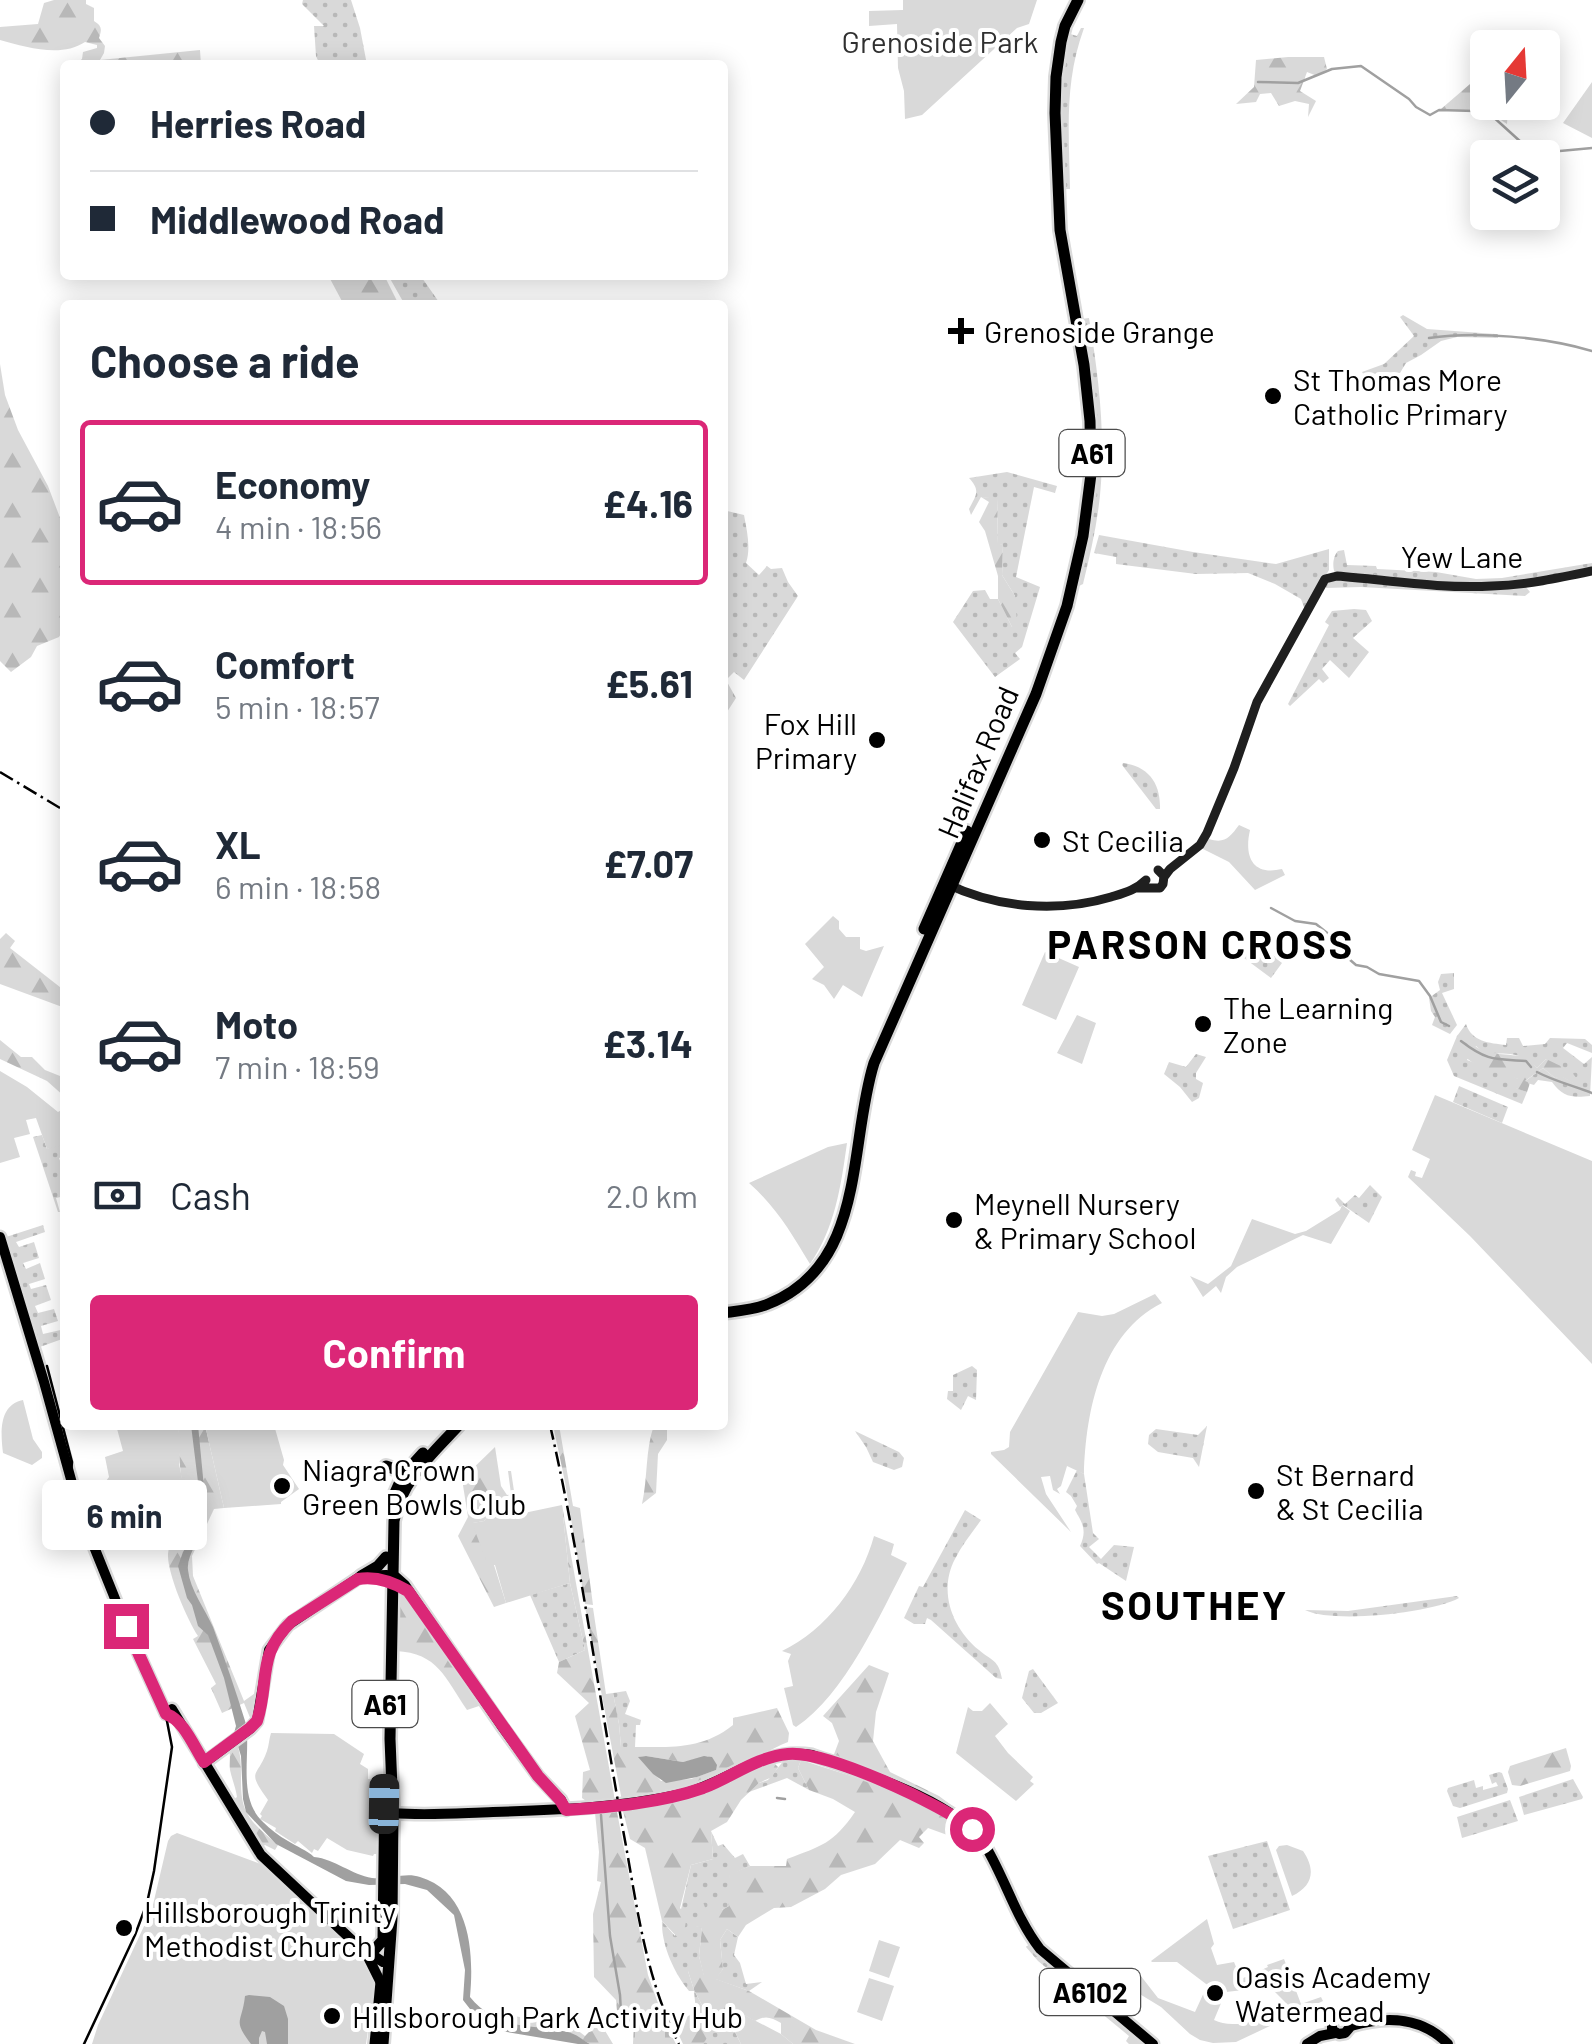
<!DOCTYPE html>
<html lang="en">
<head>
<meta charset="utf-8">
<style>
  body { margin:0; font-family:Barlow,sans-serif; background:#f6f6f7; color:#1f2937; height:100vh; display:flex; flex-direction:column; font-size:38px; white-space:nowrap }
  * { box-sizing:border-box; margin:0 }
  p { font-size:32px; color:#747a83 }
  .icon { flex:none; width:55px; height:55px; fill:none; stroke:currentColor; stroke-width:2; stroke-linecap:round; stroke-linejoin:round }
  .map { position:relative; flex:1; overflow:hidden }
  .panel { position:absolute; left:60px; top:300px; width:668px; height:1130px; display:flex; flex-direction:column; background:#fff; border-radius:10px; box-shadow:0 5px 25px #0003 }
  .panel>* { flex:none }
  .guide { position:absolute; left:60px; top:60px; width:668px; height:220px; border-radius:10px; box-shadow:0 5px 25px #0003; display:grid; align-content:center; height:220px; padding:0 30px; background:#fff }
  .needle { width:65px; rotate:18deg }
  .controls { position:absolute; left:1470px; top:30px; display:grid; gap:20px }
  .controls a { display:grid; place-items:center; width:90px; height:90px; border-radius:10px; background:#fff; box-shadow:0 5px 25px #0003; font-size:50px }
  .end { position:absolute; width:45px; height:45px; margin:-22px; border:12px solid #db2777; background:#fff; box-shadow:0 0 0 5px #fff }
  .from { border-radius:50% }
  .bubble { position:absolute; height:70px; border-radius:10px; background:#fff; box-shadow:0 5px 25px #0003; font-size:32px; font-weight:700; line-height:70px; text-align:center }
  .car { position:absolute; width:30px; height:60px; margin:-30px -15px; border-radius:12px; box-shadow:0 0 8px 2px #0007; background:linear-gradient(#222 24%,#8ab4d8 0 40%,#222 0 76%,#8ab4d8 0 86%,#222 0) }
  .guide b { display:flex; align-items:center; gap:35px; height:95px; font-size:38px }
  .guide b+b { border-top:2px solid #e0e1e3 }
  .guide i { width:25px; height:25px; background:#1f2937 }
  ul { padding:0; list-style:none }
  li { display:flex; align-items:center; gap:30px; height:165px; margin:0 20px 15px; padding:0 10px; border:5px solid transparent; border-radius:10px }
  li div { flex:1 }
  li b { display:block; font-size:38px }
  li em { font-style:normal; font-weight:700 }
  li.current { border-color:#db2777 }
  li>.icon { width:90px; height:90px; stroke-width:1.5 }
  h2 { padding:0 30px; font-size:45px; line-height:120px }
  .pay { display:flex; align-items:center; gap:25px; height:110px; padding:0 30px; font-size:38px }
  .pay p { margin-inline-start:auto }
  .primary-button { display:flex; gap:20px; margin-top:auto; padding:20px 30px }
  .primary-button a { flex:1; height:115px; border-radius:10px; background:#db2777; color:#fff; font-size:40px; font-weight:700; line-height:115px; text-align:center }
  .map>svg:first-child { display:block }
  .grass { fill:url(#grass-dots) }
  .forest { fill:url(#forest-firs); fill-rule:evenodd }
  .cemetery { fill:url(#cemetery-stones) }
  .green { fill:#d9d9d9 }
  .water { fill:#a0a0a0 }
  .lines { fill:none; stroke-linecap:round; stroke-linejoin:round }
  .stream { stroke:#a0a0a0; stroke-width:2.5 }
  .primary-casing { stroke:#dbdbdb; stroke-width:15 }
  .trunk-casing { stroke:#dbdbdb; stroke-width:16 }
  .secondary { stroke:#1f1f1f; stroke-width:9 }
  .primary { stroke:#000; stroke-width:10 }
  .trunk { stroke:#000; stroke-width:11 }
  .tram { stroke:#000; stroke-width:2.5 }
  .rail { stroke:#000; stroke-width:2.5; stroke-dasharray:15 5 2.5 5; stroke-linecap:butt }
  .route { stroke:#db2777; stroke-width:12 }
  .poi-dot { fill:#000; stroke:#fff; stroke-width:4 }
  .labels { text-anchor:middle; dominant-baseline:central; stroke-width:8; stroke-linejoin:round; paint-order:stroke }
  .shield { fill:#fff; stroke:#4c4c4c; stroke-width:2.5 }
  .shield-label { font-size:28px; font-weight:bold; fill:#000 }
  .park-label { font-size:30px; fill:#303030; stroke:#fff }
  .poi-label { font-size:30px; fill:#000; stroke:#fff; text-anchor:start }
  .street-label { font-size:30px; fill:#000; stroke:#fff }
  .district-label { font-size:40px; font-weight:bold; letter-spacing:2.5px; fill:#000; stroke:#fff }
</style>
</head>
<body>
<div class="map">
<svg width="1592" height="2044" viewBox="0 0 1592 2044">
  <defs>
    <pattern id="grass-dots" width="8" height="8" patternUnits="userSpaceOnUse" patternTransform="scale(2.5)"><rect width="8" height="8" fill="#d9d9d9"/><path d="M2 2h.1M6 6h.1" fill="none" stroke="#b8b8b8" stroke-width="1.8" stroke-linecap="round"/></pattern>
    <pattern id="forest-firs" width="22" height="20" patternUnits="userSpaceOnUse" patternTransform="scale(2.5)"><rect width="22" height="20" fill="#d9d9d9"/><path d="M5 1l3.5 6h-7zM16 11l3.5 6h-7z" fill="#b8b8b8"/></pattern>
    <pattern id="cemetery-stones" width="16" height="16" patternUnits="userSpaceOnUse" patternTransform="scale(2.5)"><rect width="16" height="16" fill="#d9d9d9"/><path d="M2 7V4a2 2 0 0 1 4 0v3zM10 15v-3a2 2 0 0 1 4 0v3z" fill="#b8b8b8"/></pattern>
  </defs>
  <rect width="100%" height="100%" fill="#fff"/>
  <path class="grass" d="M 303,0 L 351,0 L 360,28 L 367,65 L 320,65 L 316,56 L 314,26 L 324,26 L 302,4 Z
    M 1081,28 L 1084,28 C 1064,83 1069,131 1070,189 L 1060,189 L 1060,81 L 1067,33 L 1077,36 Z
    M 388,275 L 420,275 L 441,305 L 405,305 Z
    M 1403,315 L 1427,329 L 1495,334 L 1498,334 L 1498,338 L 1457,337 L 1441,341 L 1421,355 L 1406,363 L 1400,373 L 1386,372 L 1364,375 L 1362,372 L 1384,364 L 1414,336 L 1400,317 Z
    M 1089,318 C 1098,372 1105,428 1101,483 C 1099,517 1091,551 1083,584 L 1079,586 L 1076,584 L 1093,490 L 1081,319 Z
    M 1007,472 L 1057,486 L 1055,493 L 1034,487 L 1016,577 L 1040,587 L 1022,647 L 1015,653 L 1020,659 L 995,677 L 953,622 L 973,591 L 985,590 L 990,599 L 998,599 L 1012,627 L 1015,596 L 1002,575 L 1003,545 L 997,544 L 998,499 L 981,497 L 971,515 L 969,509 C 976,495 981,491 969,478 Z
    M 723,510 L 744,515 C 747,531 751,548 746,563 L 759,575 L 767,566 L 771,569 L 782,568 L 788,582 L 798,596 L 744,680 L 734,672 L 726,680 L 736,698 L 727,712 L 722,711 Z
    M 1099,535 L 1193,552 L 1276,564 L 1329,549 L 1329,570 L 1305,610 L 1301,599 L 1275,584 L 1248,573 L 1196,574 L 1116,564 L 1116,557 L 1094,553 Z
    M 1344,550 L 1347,565 L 1376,566 L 1377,569 L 1436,572 L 1476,579 L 1502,578 L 1592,563 L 1592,568 L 1533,580 L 1461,584 L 1335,573 C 1332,567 1333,556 1338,551 Z
    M 1333,579 L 1526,587 L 1530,592 L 1525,596 L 1361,587 L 1326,588 L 1325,585 Z
    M 1354,609 L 1366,610 L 1372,621 L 1353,638 L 1369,652 L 1349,678 L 1330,660 L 1322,669 L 1329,678 L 1323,683 L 1319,679 L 1290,706 L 1288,704 L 1329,625 L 1325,622 L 1332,611 Z
    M 1123,763 C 1148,766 1161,783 1160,809 L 1156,809 L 1122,765 Z
    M 1257,941 L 1282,963 L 1271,978 L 1240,955 L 1250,943 Z
    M 1454,973 L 1454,989 L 1442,993 L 1457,1025 L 1450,1034 L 1432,1025 L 1435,1017 L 1431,1011 L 1429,998 L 1440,990 L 1438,982 L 1441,974 Z
    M 1466,1024 C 1472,1042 1489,1043 1506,1045 L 1507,1038 L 1519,1038 L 1523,1046 L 1545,1044 L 1550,1038 L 1585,1039 L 1592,1045 L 1592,1053 L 1567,1043 L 1563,1048 L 1584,1064 L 1592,1057 L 1590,1096 C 1572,1098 1563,1097 1552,1082 L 1538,1080 L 1534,1085 L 1524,1082 L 1543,1068 L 1555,1078 L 1561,1076 L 1574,1083 L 1546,1059 L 1537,1068 C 1523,1052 1505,1053 1485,1054 L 1476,1046 L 1467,1060 L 1519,1079 L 1516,1088 L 1527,1092 L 1522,1104 L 1454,1076 L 1447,1060 L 1457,1036 Z
    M 1196,1054 L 1206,1057 L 1196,1073 L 1196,1079 L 1203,1083 L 1199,1098 L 1192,1102 L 1180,1087 L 1164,1074 L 1169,1062 L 1186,1067 Z
    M 1459,1086 L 1508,1107 L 1502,1123 L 1453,1102 Z
    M 42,1135 L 47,1149 L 65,1140 L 65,1156 L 59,1158 L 65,1174 L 65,1196 L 56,1198 L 60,1212 L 58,1212 L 33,1137 Z
    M 1370,1185 L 1382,1197 L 1369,1223 L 1343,1205 L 1340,1207 L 1335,1200 L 1338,1197 L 1345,1204 L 1355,1195 L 1359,1198 Z
    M 43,1225 L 45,1232 L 16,1242 L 19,1247 L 34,1242 L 39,1258 L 23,1263 L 26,1269 L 40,1263 L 45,1279 L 29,1284 L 31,1289 L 46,1285 L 51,1300 L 35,1306 L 38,1313 L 54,1309 L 58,1321 L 41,1326 L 43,1334 L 65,1329 L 65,1338 L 37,1348 L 11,1262 L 6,1237 Z
    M 972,1366 L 977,1370 L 976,1400 L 968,1396 L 961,1410 L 947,1399 L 948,1391 L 953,1391 L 953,1375 Z
    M 1207,1426 L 1199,1467 L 1193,1458 L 1158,1452 L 1148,1444 L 1149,1435 L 1156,1429 L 1198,1435 Z
    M 855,1431 L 899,1452 L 904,1458 L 902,1467 L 894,1470 L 873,1462 L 866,1447 Z
    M 1077,1470 L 1084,1474 L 1093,1533 L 1099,1539 L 1089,1547 L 1101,1559 L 1114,1545 L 1134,1547 L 1126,1581 L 1099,1563 L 1097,1564 L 1080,1546 C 1087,1531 1083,1524 1075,1510 L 1077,1506 L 1071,1496 L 1066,1492 Z
    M 965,1510 L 981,1520 C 972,1533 962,1545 955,1559 C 938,1591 952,1628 979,1650 C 992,1661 999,1660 1002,1679 L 996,1678 L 931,1620 L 927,1618 L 925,1624 L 914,1624 L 904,1618 L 919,1586 L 923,1587 Z
    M 570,1583 L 585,1650 L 559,1662 L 530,1595 Z
    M 1457,1596 L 1459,1598 C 1431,1613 1333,1624 1305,1610 L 1348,1611 Z
    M 1033,1669 L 1058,1703 L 1041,1713 L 1034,1713 L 1022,1698 L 1029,1671 Z
    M 626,1691 L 630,1701 L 625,1714 L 641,1720 L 640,1725 L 636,1725 L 635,1747 L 621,1747 L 619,1724 L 613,1693 Z
    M 785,1759 L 801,1760 L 798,1768 L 809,1790 L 787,1778 L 749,1792 L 759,1783 L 768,1780 Z
    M 1499,1772 L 1502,1773 L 1508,1789 L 1507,1793 L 1460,1808 L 1453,1806 L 1447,1791 L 1448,1788 L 1474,1780 L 1476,1788 L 1483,1786 L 1483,1790 L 1498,1786 L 1496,1782 L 1492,1784 L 1489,1775 Z
    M 1573,1779 L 1583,1797 L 1582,1799 L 1524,1815 L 1519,1797 Z
    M 1510,1800 L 1518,1821 L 1462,1838 L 1457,1817 Z
    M 711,1831 L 718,1846 L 723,1844 L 735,1858 L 743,1854 L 750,1866 L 730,1875 L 729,1906 L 722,1910 L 706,1910 L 696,1926 L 702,1927 L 699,1956 L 705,1979 L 688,1971 L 694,1990 L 704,2009 L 725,2012 L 741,2044 L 703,2044 L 706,2038 L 696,2012 L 694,1991 L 689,1991 C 674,1973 661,1944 662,1921 L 675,1936 L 691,1865 L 713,1859 Z
    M 1267,1841 L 1290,1910 L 1233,1929 L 1208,1856 Z
    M 727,1929 L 738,1937 L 734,1955 L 740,1963 L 746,1984 L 762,1982 L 749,1991 L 715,1979 L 723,1969 L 720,1940 Z
    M 1031,1943 L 1150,2044 L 1129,2044 L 1126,2041 L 1129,2036 L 1038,1961 L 1026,1947 Z"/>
  <path class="forest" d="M 54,0 L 86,0 L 86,4 L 94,8 L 94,21 C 102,26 102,29 99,38 L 105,46 L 104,53 L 100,60 L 200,50 L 201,65 L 74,65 L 82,59 L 83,52 L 97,48 L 97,45 L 85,42 C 61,58 26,47 0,40 L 0,27 L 38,24 L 44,3 Z
    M 1288,57 L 1324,57 L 1327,69 L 1317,76 L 1307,72 L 1300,91 L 1316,101 L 1308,117 L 1309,104 L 1295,101 L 1279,106 L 1271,93 L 1260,94 L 1256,102 L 1236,104 L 1254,87 L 1256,60 Z
    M 1477,78 L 1487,87 L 1488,102 L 1510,103 L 1517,106 L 1516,108 L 1508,109 L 1507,124 C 1480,105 1471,114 1441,109 Z
    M 328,275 L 384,275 L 399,305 L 344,305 Z
    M 0,364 L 5,395 L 18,430 L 48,486 L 65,531 L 65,627 L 59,637 L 37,646 L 31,657 L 11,672 L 0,661 Z
    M 981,497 L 998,498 L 997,543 L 1003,545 L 1002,575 L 1015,596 L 1017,623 L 1012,627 L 998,599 L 998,576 L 985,531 L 979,522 L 989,502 Z
    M 6,933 L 15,941 L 10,948 L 65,991 L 65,1008 L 0,984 L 0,939 Z
    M 0,1040 L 21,1057 L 32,1057 L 45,1070 L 65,1078 L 65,1097 L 47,1081 L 0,1059 Z
    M 1464,1042 L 1473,1048 L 1475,1046 C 1490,1057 1513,1053 1532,1058 L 1532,1062 L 1537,1068 L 1546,1059 L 1571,1071 L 1577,1079 L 1575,1084 L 1562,1077 L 1555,1078 L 1543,1068 L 1525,1081 L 1530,1083 L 1527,1092 L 1515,1088 L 1518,1079 C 1498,1072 1466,1068 1459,1046 Z
    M 177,1425 L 205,1425 L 224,1508 L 214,1509 L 192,1556 L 193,1576 L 244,1701 L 258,1691 L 251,1720 L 244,1703 L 222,1713 L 211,1688 L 216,1684 L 193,1639 L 198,1636 C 187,1619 167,1573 168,1554 C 169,1545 172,1540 176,1532 C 179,1526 179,1516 179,1509 L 185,1508 C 186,1493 181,1481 180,1466 C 178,1451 181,1441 177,1425 Z
    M 553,1425 L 559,1425 L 573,1506 L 580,1508 L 593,1605 L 585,1604 L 565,1482 Z
    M 654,1425 L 669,1425 L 667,1427 L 667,1440 L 658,1454 L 656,1493 L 642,1504 C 648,1477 645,1451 654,1425 Z
    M 495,1447 L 501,1486 L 507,1495 L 511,1494 L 508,1471 L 511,1471 L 517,1511 L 490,1515 L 484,1521 L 473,1523 L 494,1565 L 506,1603 L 494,1607 L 458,1536 L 468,1517 L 462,1479 Z
    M 562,1505 L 614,1795 L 614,1801 L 586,1801 L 582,1798 L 583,1772 L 590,1770 L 575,1716 L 589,1703 L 557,1673 L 559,1662 L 585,1650 L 570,1583 Z
    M 401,1590 L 404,1593 L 482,1705 L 467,1710 C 445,1678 438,1653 396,1651 L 396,1591 Z
    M 585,1607 L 593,1608 L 606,1694 L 613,1693 L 619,1724 L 621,1747 C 662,1746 698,1753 733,1725 L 733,1718 L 777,1708 L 789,1733 L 788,1742 C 763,1752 741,1768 716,1778 C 686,1790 654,1795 622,1801 ZM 646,1756 L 683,1762 L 708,1756 L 716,1770 L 691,1779 L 661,1781 L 639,1757 Z
    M 869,1665 L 889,1673 L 876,1712 L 873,1741 L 890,1772 L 939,1796 L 979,1826 L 995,1841 L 988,1842 L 903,1785 L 833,1757 L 839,1741 L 832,1723 L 823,1716 Z
    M 237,1744 C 245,1765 237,1788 245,1809 C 251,1824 267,1835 278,1845 L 275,1850 L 265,1845 L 262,1847 L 234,1799 L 237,1797 C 236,1789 232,1779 230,1770 C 229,1763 231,1757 229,1750 Z
    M 1566,1748 L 1571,1766 L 1570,1771 L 1520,1786 L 1512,1785 L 1508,1772 L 1510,1766 Z
    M 801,1760 L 873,1783 L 926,1806 L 956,1824 L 957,1828 L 950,1836 L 928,1828 L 919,1837 L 924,1843 L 919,1848 L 900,1840 L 875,1864 L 841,1875 L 825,1889 L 791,1907 L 774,1908 L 746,1925 L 738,1937 L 727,1929 L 720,1940 L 723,1969 L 716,1979 L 749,1991 L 816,2030 L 855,2044 L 793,2044 L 781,2034 L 781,2023 C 771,2017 765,2015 755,2021 L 731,2008 L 725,2012 L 704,2009 L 694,1990 L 688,1971 L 693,1967 L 704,1977 L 699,1956 L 702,1928 L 695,1926 L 703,1902 L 706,1910 L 722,1910 L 729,1906 L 726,1894 L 730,1874 L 750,1866 L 786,1866 L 787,1859 C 821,1846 833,1844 855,1812 L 833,1799 L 809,1790 L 798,1768 Z
    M 774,1763 L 778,1767 L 772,1777 L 759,1783 L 741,1800 L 727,1822 L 711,1831 L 713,1859 L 691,1865 L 680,1908 L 687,1916 L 682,1942 L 662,1921 L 645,1848 L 630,1839 L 623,1811 C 652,1805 681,1802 708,1791 C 731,1782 750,1768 774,1763 Z
    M 617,1812 L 648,1975 L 665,2023 L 616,2021 L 604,2029 L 613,2044 L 590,2044 L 566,2031 L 568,2023 L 585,2036 L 591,2030 L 591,2026 L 617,2011 L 616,2000 L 594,1977 L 593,1914 L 601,1882 L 597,1881 L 599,1852 L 595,1813 Z
    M 492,2010 L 503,2015 L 560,2022 L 562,2032 L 510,2025 L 489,2015 Z
    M 668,2012 L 682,2024 L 686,2017 L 696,2012 L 707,2038 L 703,2044 L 683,2044 Z"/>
  <path class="cemetery" d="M 634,2022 L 665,2023 L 676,2044 L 633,2044 Z"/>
  <path class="green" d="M 903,0 L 1037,0 L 1029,24 L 1017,28 L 922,115 L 905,119 L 904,91 L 898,68 L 897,24 L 869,26 L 869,11 L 903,10 Z
    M 1592,82 L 1592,138 L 1563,123 Z
    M 1239,825 L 1250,830 C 1244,856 1252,876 1282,869 L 1285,875 L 1255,890 L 1229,862 L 1201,848 L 1209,839 C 1225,844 1230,837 1239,825 Z
    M 833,916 L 839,921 L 839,929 L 846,937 L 860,937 L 860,949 L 866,951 L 884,946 L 862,997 L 843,985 L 834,999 L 824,985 L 812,979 L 824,967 L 805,944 Z
    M 1045,952 L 1079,967 L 1056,1020 L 1022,1005 Z
    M 1077,1015 L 1096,1023 L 1082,1064 L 1057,1053 Z
    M 0,1071 L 27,1087 L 58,1112 L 65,1108 L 63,1145 L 47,1149 L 36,1118 L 26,1120 L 30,1134 L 14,1138 L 20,1157 L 0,1163 Z
    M 1435,1095 L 1592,1161 L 1592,1364 L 1470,1236 L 1408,1177 L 1411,1170 L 1416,1172 L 1415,1176 L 1422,1178 L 1430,1159 L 1412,1150 Z
    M 847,1143 C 841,1186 835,1228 810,1264 C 791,1233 777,1208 749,1183 L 828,1147 Z
    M 1342,1205 L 1350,1211 L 1331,1244 L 1303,1235 L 1237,1267 L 1226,1277 L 1221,1293 L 1216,1286 L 1203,1297 L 1190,1276 L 1208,1284 L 1231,1266 L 1252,1219 L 1295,1234 L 1306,1231 L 1340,1210 Z
    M 1155,1294 L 1162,1303 C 1101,1334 1086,1410 1084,1474 L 1067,1466 L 1061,1486 L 1057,1489 L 1060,1494 L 1053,1490 L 1050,1476 L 1041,1477 L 1046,1494 L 1071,1532 L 991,1454 L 991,1452 L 1004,1450 L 1009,1447 L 1010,1432 L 1078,1312 L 1102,1316 L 1114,1314 Z
    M 23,1400 L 33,1439 L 42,1452 L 42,1458 L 32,1465 L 3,1453 C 0,1429 0,1405 23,1400 Z
    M 116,1425 L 177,1425 L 181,1440 L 179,1464 L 186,1497 L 92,1530 L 77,1490 L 106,1481 L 109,1477 L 105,1457 L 123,1451 Z
    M 205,1425 L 274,1425 L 284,1460 L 283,1465 L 299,1489 L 281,1502 L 281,1504 L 224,1508 Z
    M 562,1505 L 570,1583 L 506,1603 L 495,1565 L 488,1565 L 472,1523 L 484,1521 L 490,1515 L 517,1511 L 524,1513 Z
    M 874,1536 L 894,1544 L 891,1555 L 907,1563 C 880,1614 845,1695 796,1727 L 793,1725 L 784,1688 L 793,1686 L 788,1661 L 791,1654 L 782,1651 C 826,1630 861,1584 874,1536 Z
    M 990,1703 L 1008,1724 L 995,1736 L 1008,1753 L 1033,1777 L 1030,1781 L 1034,1784 L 1016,1801 L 956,1753 L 968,1707 L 973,1711 L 982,1711 Z
    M 271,1733 L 334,1734 L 364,1754 L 360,1764 L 368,1769 L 368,1779 L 379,1780 L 376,1786 L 379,1786 L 379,1854 L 374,1854 L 373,1856 L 347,1850 L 327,1838 L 318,1851 L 314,1849 L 312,1853 L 298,1841 L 295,1844 L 275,1831 L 276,1828 L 260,1819 L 262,1816 L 260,1814 L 268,1800 C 246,1769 257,1779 267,1751 C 269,1745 269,1739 271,1733 Z
    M 177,1833 L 266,1866 L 372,1960 L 374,1989 L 366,2044 L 92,2044 L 98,2025 L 152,1909 L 168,1841 L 171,1836 Z
    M 1287,1845 L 1303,1851 C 1316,1870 1313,1886 1292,1896 L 1276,1850 L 1279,1846 Z
    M 1207,1919 L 1214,1944 L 1211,1948 L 1217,1965 L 1234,1962 L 1241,1979 L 1268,1967 L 1267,1965 L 1284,1959 L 1301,2004 L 1321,1997 L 1323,2001 L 1236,2042 L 1213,2043 L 1200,2040 L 1190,2034 L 1161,2007 L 1120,1982 L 1137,1971 L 1158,1998 L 1195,2012 L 1206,1988 L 1224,1996 L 1214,2020 C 1235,2031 1269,2017 1290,2007 L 1270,1987 L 1226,1992 L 1218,1990 L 1210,1987 L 1177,1962 L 1152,1962 L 1151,1961 Z
    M 879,1940 L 900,1947 L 889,1978 L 869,1971 Z
    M 869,1978 L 894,1986 L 882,2021 L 857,2012 Z
    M 731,2008 L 781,2034 L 793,2044 L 741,2044 L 725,2012 Z"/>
  <path class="water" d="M 191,1425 L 198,1425 L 207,1519 C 204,1536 186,1553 188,1570 C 190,1590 205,1609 213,1627 C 225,1659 236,1692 246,1724 C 251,1756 237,1797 263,1822 C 270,1829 279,1836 288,1841 C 297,1847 307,1850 314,1857 C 335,1859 352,1875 372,1878 C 388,1880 405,1872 420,1877 C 471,1892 474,1954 470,1997 C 499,2032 530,2023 568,2032 C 576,2034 583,2040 590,2044 L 578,2044 L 489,2029 L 477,2018 L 463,2000 L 465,1970 L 454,1915 L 427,1890 L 405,1884 L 369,1885 L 346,1881 L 276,1844 L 246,1812 L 243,1799 L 241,1756 L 234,1733 L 236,1726 L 224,1678 L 208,1635 L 198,1626 L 192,1605 L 187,1598 L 178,1566 L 183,1552 L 200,1524 L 199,1490 Z
    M 646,1756 L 683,1762 L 704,1756 L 712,1757 L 717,1765 L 716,1770 L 697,1777 L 666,1783 L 653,1774 L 638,1757 Z
    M 249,1995 L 270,1997 L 284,2006 L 288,2019 L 288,2044 L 267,2044 L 265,2032 L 262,2031 L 259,2038 L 259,2044 L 251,2044 C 232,2019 242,2024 245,1996 Z"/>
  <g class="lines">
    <path class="stream" d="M 1258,82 L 1298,83 L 1332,69 L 1361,66 L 1409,99 L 1416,107 L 1430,115 L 1439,110 L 1475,111 L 1490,114 L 1522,143 L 1537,146 L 1549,152 L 1592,148
      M 1429,338 C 1477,331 1545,337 1592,351
      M 1271,908 L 1295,921 L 1316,924 L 1346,948 L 1349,959 L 1356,965 L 1367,967 L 1379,974 L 1419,981 L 1430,996 L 1441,1022 L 1449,1026
      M 1461,1041 C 1487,1061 1494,1059 1526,1061 L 1531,1067
      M 1537,1072 C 1554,1081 1574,1086 1592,1093
      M 777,1798 L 785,1799
      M 601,1815 L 610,1936 L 620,1995 L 621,2013 L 628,2014"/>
    <g class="primary-casing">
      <path id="primary" d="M 0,1237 L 44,1382 L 80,1512 L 126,1626 L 166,1714 L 174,1716
        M 172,1709 L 261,1855 L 356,1944 L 383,1962
        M 204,1763 L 250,1729 L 257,1721 L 269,1650 L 288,1625 L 361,1576 L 386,1575 L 396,1577 L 405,1585 L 501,1725 L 538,1776 L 561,1800 L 566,1810
        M 393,1813 C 426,1816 460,1813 493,1812 C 557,1810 619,1808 682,1794 C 727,1783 763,1746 812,1755 C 861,1772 959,1801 986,1847 C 1006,1881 1016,1918 1040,1949 L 1153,2044
        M 365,1951 L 381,1983
        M 1348,2018 L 1351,2026 L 1345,2033 L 1339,2034 L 1332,2030 L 1332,2019 L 1339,2014 L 1362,2022
        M 1351,2026 C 1386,2016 1421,2016 1448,2044
        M 1307,2044 L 1320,2036 L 1335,2033"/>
    </g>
    <g class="trunk-casing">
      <path id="trunk" d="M 924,929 L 967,831
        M 722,1313 C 737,1311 754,1310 768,1304 C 867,1265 848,1145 874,1063 L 1036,694 L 1067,606 L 1083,536 L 1091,474 L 1090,421 L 1084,365 L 1060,230 L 1055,113 L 1056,77 L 1061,42 L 1065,26 L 1078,0
        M 386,1466 L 397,1470 L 409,1468
        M 394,1495 L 403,1475 L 423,1453
        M 361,1576 L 378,1566 L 386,1557
        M 383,1939 L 385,1782
        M 364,1951 L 375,1949 L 383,1940
        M 375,2044 L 381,1982
        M 383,2044 L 392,1918 L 393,1813 L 390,1739 L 394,1521 C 401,1481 432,1454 459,1425"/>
    </g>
    <path class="secondary" d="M 1164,877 L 1170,869 L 1200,845 L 1207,833 L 1234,768 L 1257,702 L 1325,579 L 1337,576 C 1388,580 1441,589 1492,586 C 1526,585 1559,578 1592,571
      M 947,884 C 997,908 1057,913 1111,897 C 1124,893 1136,890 1146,880
      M 1137,888 L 1160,888 L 1163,884 L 1164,876 L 1158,870"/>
    <use href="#primary" class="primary"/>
    <use href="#trunk" class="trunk"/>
    <path class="tram" d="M 47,1366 L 72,1462 L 70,1485 L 76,1504 L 120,1615 L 166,1716 L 172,1747 L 154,1871 L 147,1903 L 135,1935 L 84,2044"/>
    <path class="rail" d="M 0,772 L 65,811
      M 550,1425 C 582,1564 600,1706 626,1846 C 638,1914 647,1981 679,2044"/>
  </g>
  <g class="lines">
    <path class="route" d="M 126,1626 L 166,1714 C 184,1720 194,1747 204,1762 L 250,1728 L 257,1721 C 270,1681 256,1655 292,1621 L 358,1579 C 375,1576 393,1582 408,1591 L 538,1776 L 560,1800 L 566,1810 C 611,1807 660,1803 703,1788 C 732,1777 756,1757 788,1754 C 825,1750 942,1804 972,1829"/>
  </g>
  <g class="poi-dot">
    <path d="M956 316h10v10h10v10h-10v10h-10v-10h-10v-10h10z"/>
    <circle cx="1273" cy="396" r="10"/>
    <circle cx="877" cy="740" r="10"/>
    <circle cx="1042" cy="840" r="10"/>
    <circle cx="1203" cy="1024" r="10"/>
    <circle cx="954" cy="1220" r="10"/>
    <circle cx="282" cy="1486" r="10"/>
    <circle cx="1256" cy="1491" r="10"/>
    <circle cx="124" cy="1928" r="10"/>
    <circle cx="1215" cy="1993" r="10"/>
    <circle cx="332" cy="2016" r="10"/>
  </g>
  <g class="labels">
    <g class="shield">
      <rect x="1059.5" y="430" width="65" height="46" rx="8"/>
      <rect x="352.5" y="1681" width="65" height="46" rx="8"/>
      <rect x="1040" y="1969" width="100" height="46" rx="8"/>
    </g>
    <g class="shield-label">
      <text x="1092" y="453">A61</text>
      <text x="385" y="1704">A61</text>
      <text x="1090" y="1992">A6102</text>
    </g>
    <g class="park-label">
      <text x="940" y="41">Grenoside Park</text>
    </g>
    <g class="poi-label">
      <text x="984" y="331">Grenoside Grange</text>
      <text x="1293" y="379">St Thomas More<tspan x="1293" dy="34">Catholic Primary</tspan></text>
      <text x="857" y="723" text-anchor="end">Fox Hill<tspan x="857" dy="34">Primary</tspan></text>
      <text x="1062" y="840">St Cecilia</text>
      <text x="1223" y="1007">The Learning<tspan x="1223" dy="34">Zone</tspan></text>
      <text x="974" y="1203">Meynell Nursery<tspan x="974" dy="34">&amp; Primary School</tspan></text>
      <text x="302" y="1469">Niagra Crown<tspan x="302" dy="34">Green Bowls Club</tspan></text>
      <text x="1276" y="1474">St Bernard<tspan x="1276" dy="34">&amp; St Cecilia</tspan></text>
      <text x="144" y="1911">Hillsborough Trinity<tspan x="144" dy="34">Methodist Church</tspan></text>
      <text x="1235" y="1976">Oasis Academy<tspan x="1235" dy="34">Watermead</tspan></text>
      <text x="352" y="2016">Hillsborough Park Activity Hub</text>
    </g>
    <g class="street-label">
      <text x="1462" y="556">Yew Lane</text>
      <text transform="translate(977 762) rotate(-67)">Halifax Road</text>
    </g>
    <g class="district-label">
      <text x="1201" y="943">PARSON CROSS</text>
      <text x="1195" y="1604">SOUTHEY</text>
    </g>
  </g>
</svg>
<div class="controls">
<a><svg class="needle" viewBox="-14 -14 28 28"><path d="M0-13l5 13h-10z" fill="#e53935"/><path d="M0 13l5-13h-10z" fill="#747a83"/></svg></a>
<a><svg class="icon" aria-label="layers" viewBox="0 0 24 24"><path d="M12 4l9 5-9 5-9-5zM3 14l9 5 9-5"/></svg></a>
</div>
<i class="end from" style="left:972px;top:1829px"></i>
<i class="end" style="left:126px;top:1626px"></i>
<div class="bubble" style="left:42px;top:1480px;width:165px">6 min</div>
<i class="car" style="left:384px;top:1804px;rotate:1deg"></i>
<div class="guide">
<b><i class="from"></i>Herries Road</b>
<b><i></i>Middlewood Road</b>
</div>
<section class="panel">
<h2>Choose a ride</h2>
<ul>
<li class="current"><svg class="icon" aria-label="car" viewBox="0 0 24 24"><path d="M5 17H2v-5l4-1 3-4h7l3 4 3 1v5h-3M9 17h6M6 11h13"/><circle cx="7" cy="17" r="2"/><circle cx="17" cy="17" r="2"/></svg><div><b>Economy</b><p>4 min · 18:56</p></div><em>£4.16</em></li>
<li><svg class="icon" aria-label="car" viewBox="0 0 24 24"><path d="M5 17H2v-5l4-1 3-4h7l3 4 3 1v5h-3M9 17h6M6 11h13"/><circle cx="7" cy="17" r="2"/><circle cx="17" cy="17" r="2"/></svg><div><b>Comfort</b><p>5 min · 18:57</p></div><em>£5.61</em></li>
<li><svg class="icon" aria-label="car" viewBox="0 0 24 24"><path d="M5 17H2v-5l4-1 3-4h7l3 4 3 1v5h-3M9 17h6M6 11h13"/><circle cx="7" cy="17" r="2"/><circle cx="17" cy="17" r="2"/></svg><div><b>XL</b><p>6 min · 18:58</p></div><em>£7.07</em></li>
<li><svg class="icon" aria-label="car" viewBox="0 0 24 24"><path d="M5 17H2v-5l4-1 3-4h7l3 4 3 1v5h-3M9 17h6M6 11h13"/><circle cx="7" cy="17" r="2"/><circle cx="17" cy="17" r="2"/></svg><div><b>Moto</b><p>7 min · 18:59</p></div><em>£3.14</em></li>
</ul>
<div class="pay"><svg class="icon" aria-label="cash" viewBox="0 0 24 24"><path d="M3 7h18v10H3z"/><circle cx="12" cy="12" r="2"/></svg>Cash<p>2.0 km</p></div>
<div class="primary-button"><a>Confirm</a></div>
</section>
</div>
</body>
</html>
